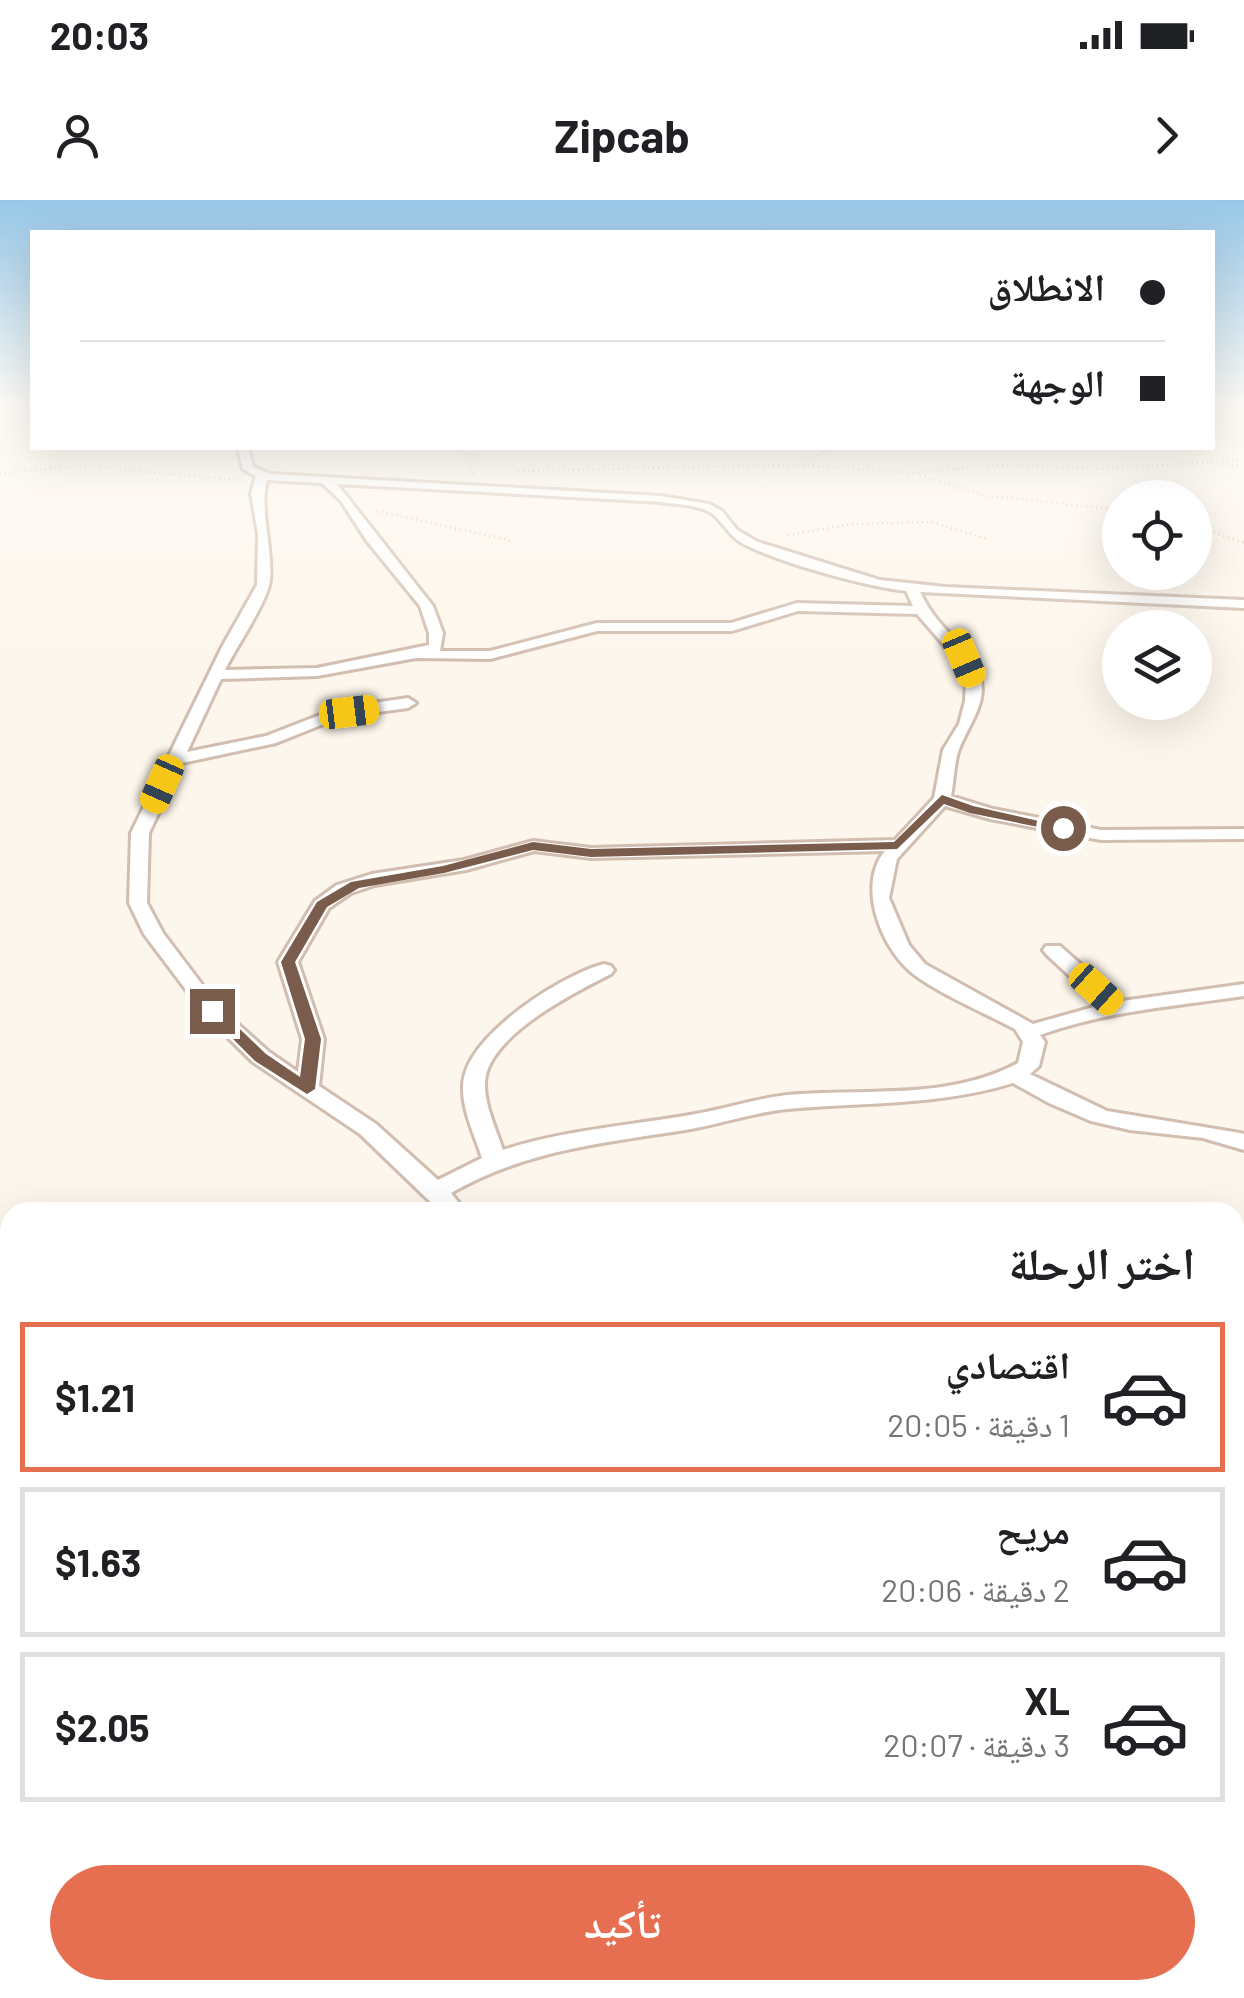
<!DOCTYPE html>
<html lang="ar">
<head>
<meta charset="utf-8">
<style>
  body { margin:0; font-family:Barlow,"Noto Naskh Arabic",sans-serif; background:#f2f2f2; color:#202124; direction:rtl; height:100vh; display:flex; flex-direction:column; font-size:38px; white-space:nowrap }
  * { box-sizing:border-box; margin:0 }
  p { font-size:32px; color:#757577 }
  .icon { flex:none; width:55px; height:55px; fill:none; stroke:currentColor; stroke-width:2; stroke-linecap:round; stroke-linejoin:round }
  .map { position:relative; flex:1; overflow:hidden; direction:ltr }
  .panel { position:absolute; left:0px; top:1002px; width:1245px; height:798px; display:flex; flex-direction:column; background:#fff; border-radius:30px 30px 0 0; box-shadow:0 10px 40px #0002; direction:rtl }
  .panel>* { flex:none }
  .banner { position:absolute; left:30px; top:30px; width:1185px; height:220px; border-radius:0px; box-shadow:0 10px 40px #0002; direction:rtl; display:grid; align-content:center; height:220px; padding:0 50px; background:#fff }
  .buttons { position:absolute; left:1102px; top:280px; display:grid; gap:20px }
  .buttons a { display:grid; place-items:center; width:110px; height:110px; border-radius:50%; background:#fff; box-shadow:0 10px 40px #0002; font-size:50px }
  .end { position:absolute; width:45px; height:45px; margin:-22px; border:12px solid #7a5c4d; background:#fff; box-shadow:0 0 0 5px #fff }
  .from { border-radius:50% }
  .car { position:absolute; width:30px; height:60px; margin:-30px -15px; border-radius:12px; box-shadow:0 0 8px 2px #0007; background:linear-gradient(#f5c518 24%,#345 0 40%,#f5c518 0 76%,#345 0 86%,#f5c518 0) }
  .banner b { display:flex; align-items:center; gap:35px; height:95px; font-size:38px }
  .banner b+b { border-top:2px solid #e0e0e0 }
  .banner i { width:25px; height:25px; background:#202124 }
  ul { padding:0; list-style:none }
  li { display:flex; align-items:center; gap:30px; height:150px; margin:0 20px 15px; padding:0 30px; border:5px solid #e0e0e0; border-radius:0px }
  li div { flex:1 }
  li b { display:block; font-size:38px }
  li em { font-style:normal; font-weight:700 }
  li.selected { border-color:#e76f51 }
  li>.icon { width:90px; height:90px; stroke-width:1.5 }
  h2 { padding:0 50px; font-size:45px; line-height:120px }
  .action { display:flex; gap:20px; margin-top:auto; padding:20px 50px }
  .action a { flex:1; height:115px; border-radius:60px; background:#e76f51; color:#fff; font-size:40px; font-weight:700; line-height:115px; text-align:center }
  .status { display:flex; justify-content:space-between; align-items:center; height:70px; padding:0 50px; background:#fff; direction:ltr }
  .status svg { height:28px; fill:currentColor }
  header { display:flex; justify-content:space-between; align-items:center; height:130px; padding:0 50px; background:#fff; font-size:45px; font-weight:700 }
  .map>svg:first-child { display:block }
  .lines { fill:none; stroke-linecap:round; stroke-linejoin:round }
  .street-casing { stroke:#d1beb0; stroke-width:6 }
  .path { stroke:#d9b8a5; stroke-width:2.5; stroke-dasharray:1 4; stroke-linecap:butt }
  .street { fill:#fff; fill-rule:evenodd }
  .route { fill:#7a5c4d }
</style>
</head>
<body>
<div class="status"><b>20:03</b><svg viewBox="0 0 49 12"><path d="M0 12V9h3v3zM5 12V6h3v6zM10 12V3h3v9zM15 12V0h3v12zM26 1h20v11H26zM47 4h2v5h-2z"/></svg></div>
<header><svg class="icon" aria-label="forward" viewBox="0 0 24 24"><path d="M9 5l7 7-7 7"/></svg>Zipcab<svg class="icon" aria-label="person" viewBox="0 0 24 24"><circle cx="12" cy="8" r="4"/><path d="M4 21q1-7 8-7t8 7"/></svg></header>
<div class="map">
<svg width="1244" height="1798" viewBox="0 0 1244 1798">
  <rect width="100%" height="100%" fill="#fdf6ec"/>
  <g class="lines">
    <g class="street-casing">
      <path id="street" d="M 238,248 L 248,248 L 253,267 L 271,274 L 661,296 L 709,304 L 722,311 L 737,330 L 758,342 L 880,380 L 946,387 L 1244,400 L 1244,408 L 920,392 C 936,424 947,428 968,454 C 998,491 972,517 959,549 C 954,563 954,582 951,596 L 993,609 L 1101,630 L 1244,629 L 1244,639 L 1101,640 L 990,619 L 945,606 L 897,659 L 889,698 L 909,745 L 925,764 L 1033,824 L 1101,805 L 1046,754 L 1043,750 L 1046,746 L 1060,746 L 1122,801 L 1244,784 L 1244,796 C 1176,806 1106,811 1040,835 L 1045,842 L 1039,866 L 1030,874 L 1107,911 L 1240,933 L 1244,934 L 1244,950 L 1203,938 L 1130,930 L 1091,921 L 1049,903 L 1013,883 C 939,906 864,902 788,909 C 755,912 724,923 691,929 C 606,943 527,949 451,993 L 466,1012 L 441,1012 L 360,934 L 253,862 L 205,815 L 144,734 L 129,703 L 131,633 L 222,447 L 257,385 L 258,334 L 251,294 L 256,276 L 243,269 ZM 267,280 L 322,283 L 341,301 L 367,341 L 420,406 L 429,433 L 429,445 L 317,468 L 225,470 C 235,449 269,399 270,380 C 273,348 259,309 267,280 ZM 337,284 L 661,302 C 677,305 701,304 714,315 C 727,327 731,339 748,346 C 785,364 865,386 906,391 L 913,406 L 797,403 L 731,423 L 597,423 L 490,451 L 440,451 L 443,433 L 433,406 ZM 798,411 L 917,414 L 957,460 L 966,479 L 965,501 L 959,524 L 943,550 L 934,598 L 895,640 L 591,648 L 533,641 L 464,660 L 372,674 L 337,685 L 315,701 L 278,762 L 302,839 L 298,872 L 269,852 L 219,807 L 163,733 L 147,703 L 149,633 L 182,563 L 276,543 L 341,517 L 408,508 L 416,503 L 408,498 L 338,508 L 266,536 L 187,552 L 221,479 L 317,476 L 416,458 L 490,459 L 597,431 L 732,431 ZM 534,651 L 591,658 L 885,651 C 857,684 880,746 911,772 C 935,792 985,813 1015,829 L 1023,842 L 1018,863 C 948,901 863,888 787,895 C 754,899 722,910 690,915 C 627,926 564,930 503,950 C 496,928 481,899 486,875 C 496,832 575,792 611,774 L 614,770 L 611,766 L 604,764 C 562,775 477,830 465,874 C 457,900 474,933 482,958 L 438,980 L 376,924 L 319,886 L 324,839 L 298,762 L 329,708 L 351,693 L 375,685 L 466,670 Z
        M 1244,1223 L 1244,1245 L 1235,1247 L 1235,1225 Z
        M 10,1774 L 10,1790 L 38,1790 L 35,1798 L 0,1798 L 0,1780 Z"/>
    </g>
    <path class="path" d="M 1212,223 L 1244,225
      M 437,248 L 473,254
      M 805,264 L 822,252 L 848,248
      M 1222,264 L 1244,266
      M 518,271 L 795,265 L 912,273 L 999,265 L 1099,269 L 1244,260
      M 0,273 L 82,266 L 237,280
      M 473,274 L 470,263 L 482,248
      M 920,275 L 982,295 L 1120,310
      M 377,311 L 513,341
      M 1195,326 L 1244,343
      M 788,335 L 852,324 L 931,322 L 988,339"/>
    <use href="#street" class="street"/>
  </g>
  <linearGradient id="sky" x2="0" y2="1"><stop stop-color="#97c7e8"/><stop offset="0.45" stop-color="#fefbf6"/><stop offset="1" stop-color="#fefbf6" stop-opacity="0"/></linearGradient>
  <rect width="1244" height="460" fill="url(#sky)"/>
  <path class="route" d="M 942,595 L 973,606 L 1069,628 L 1063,632 L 970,613 L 944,604 L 897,649 L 591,657 L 533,650 L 444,673 L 359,688 L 327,707 L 295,762 L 321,839 L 315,889 L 307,894 L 255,861 L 205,811 L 218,808 L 266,854 L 300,877 L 305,839 L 281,762 L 317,702 L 351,682 L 443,666 L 533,642 L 591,649 L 894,642 Z"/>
</svg>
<div class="buttons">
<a><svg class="icon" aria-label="locate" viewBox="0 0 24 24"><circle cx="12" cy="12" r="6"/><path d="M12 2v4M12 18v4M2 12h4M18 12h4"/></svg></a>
<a><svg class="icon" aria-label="layers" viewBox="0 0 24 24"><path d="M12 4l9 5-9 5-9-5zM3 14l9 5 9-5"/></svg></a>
</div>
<i class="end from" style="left:1063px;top:628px"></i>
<i class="end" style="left:212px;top:811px"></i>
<i class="car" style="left:964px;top:458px;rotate:157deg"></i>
<i class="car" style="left:349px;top:512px;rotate:83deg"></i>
<i class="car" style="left:162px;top:584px;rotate:204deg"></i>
<i class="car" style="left:1096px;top:789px;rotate:132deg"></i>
<div class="banner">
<b><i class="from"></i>الانطلاق</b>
<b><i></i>الوجهة</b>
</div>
<section class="panel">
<h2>اختر الرحلة</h2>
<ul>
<li class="selected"><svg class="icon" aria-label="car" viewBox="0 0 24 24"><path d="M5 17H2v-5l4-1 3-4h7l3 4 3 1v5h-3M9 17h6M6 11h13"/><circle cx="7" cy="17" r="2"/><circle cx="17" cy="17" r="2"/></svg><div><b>اقتصادي</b><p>1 دقيقة · 20:05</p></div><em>$1.21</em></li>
<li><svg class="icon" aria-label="car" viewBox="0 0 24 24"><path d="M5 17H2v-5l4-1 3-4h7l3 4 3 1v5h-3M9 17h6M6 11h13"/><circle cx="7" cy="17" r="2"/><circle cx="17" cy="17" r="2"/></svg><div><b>مريح</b><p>2 دقيقة · 20:06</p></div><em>$1.63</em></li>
<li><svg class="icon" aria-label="car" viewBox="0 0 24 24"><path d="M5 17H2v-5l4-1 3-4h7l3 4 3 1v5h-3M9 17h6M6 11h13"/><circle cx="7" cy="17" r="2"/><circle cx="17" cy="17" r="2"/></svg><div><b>XL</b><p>3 دقيقة · 20:07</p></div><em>$2.05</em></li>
</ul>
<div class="action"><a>تأكيد</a></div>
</section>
</div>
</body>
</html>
